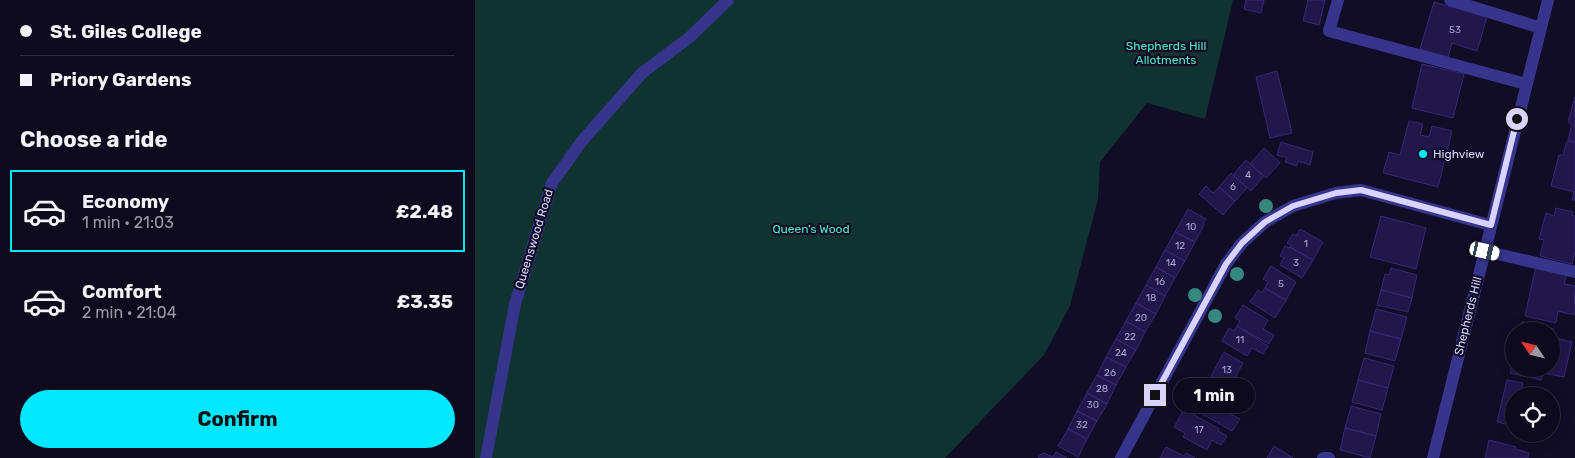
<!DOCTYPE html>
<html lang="en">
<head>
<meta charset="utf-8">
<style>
  body { margin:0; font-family:Rubik,sans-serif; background:#1b182a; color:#f1f3f6; height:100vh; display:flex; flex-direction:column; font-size:19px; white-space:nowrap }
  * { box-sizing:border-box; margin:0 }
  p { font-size:16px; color:#9a9aa4 }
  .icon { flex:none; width:28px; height:28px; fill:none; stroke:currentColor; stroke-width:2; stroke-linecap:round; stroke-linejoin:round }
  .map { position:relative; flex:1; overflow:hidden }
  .sheet { display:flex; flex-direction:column; background:#0d0a1d; width:475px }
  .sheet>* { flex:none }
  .guide { display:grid; align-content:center; height:110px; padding:0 20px; background:#0d0a1d }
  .needle { width:32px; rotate:305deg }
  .fabs { position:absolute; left:1030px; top:322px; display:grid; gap:10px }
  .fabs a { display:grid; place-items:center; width:55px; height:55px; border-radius:50%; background:#0d0a1d; box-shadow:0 2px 12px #0003,0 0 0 1px #2d2b3b; font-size:25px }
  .end { position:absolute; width:22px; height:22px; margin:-11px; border:6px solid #d8d4ff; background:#111; box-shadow:0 0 0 2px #111 }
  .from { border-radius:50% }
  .bubble { position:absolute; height:35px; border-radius:18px; background:#0d0a1d; box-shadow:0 2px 12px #0003,0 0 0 1px #2d2b3b; font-size:16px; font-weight:700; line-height:35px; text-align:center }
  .car { position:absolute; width:15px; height:30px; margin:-15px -8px; border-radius:6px; box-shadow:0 0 4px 1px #0007; background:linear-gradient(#fff 24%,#345 0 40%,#fff 0 76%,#345 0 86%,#fff 0) }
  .guide b { display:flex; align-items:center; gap:18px; height:48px; font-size:19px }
  .guide b+b { border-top:1px solid #2d2b3b }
  .guide i { width:12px; height:12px; background:#f1f3f6 }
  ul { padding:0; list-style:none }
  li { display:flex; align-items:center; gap:15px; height:82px; margin:0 10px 8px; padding:0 10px; border:2px solid transparent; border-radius:0px }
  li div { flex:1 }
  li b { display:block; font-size:19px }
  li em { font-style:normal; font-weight:700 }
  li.active { border-color:#00e8ff }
  li>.icon { width:45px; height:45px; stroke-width:1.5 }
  h2 { padding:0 20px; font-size:22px; line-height:60px }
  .cta { display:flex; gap:10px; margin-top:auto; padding:10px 20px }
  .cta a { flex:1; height:58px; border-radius:30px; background:#00e8ff; color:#111; font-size:20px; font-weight:700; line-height:58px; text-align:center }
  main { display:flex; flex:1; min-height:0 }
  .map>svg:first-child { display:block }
  .green { fill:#103230 }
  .building { fill:#21174a; stroke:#362778 }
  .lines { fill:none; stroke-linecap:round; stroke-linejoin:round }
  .minor { stroke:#36348b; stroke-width:12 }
  .tree { fill:#36877d }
  .route { stroke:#d8d4ff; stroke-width:6 }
  .poi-dot { fill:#00e8ff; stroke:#110d27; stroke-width:2 }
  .labels { text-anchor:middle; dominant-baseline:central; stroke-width:4.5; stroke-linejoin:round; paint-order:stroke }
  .number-label { font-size:10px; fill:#aaa5d2 }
  .park-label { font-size:12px; fill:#54eac3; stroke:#110d27 }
  .poi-label { font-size:12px; fill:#d8d4ff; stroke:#110d27; text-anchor:start }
  .street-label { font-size:12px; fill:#d8d4ff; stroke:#110d27 }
</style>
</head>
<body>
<main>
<section class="sheet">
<div class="guide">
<b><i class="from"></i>St. Giles College</b>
<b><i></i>Priory Gardens</b>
</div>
<h2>Choose a ride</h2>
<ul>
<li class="active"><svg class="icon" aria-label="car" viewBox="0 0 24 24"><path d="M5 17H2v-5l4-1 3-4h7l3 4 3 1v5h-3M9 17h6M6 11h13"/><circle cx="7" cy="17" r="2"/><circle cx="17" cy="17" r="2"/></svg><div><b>Economy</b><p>1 min · 21:03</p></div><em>£2.48</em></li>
<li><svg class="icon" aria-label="car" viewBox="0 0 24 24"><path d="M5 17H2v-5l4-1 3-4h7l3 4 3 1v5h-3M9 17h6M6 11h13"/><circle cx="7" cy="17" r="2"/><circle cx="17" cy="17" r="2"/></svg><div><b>Comfort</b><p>2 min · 21:04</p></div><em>£3.35</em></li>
</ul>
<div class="cta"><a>Confirm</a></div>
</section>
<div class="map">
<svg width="1100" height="458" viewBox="0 0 1100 458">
  <rect width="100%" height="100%" fill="#110d27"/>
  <path class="green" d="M 0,0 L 758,0 L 730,119 L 672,103 L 625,162 L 623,199 L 595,306 L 569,355 L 470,458 L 0,458 Z"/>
  <path class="building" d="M 771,0 L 789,0 L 786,13 L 769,9 Z
    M 833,0 L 850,0 L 844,25 L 828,21 Z
    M 959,2 L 1012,17 L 1002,51 L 977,43 L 973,57 L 945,49 Z
    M 947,64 L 989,74 L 978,118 L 937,108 Z
    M 802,71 L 817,133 L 795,138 L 781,77 Z
    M 1100,97 L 1100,142 L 1093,140 L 1097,124 L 1093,122 Z
    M 934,121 L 948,124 L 945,135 L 954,137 L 957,126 L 977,131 L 963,187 L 908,173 L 914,152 L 925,155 Z
    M 1092,141 L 1100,143 L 1100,200 L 1097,200 L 1099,192 L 1076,186 L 1084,155 L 1088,155 Z
    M 806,142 L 838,152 L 835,165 L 823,161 L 822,166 L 810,162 L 812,158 L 802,155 Z
    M 789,148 L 805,163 L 791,178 L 775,164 Z
    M 771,160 L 789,176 L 776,191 L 758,175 Z
    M 756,173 L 772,188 L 760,201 L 744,187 Z
    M 731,186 L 738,193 L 744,187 L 760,201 L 748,215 L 724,194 Z
    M 1081,208 L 1098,212 L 1097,215 L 1100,216 L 1100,252 L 1097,264 L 1065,256 L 1069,240 L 1064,239 L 1071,213 L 1079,216 Z
    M 713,209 L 731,219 L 728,224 L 729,225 L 720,242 L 700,232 Z
    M 906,216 L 951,228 L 941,269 L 895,257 Z
    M 825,229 L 848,242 L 838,260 L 815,247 L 816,245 L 812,243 L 818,234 L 821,236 Z
    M 700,232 L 720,242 L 710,261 L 690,250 Z
    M 810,246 L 814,248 L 815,247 L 838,260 L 827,278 L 805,265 L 809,258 L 805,256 Z
    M 690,250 L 710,261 L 700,278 L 681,267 Z
    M 796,266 L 821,282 L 811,300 L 790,288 L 793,282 L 788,279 Z
    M 1061,266 L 1092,272 L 1089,284 L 1100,286 L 1099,315 L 1083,311 L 1081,323 L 1050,316 Z
    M 681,267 L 700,278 L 690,296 L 671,285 Z
    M 916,268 L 942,275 L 937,298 L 906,290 L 910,274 L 914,275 Z
    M 671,285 L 690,296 L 681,314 L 661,303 Z
    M 790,288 L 811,300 L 800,318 L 775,302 L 783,290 L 787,293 Z
    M 906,290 L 937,298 L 933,312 L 902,305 Z
    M 661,303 L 681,314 L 670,332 L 651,321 Z
    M 768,305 L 793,320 L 788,329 L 799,335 L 794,344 L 762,326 L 765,321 L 760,318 Z
    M 901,309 L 932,317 L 926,339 L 895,331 Z
    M 651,321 L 670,332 L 661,350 L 641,339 Z
    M 1047,322 L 1079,329 L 1077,337 L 1097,342 L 1089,377 L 1068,373 L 1066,380 L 1035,373 L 1039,356 L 1039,369 L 1076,369 L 1076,331 L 1044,331 Z
    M 762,326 L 793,346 L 788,354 L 777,348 L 772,356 L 747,341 L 754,328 L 759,331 Z
    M 895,331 L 926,339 L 920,361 L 890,353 Z
    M 641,339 L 661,350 L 651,367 L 631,357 Z
    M 749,352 L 768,363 L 753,391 L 734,380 Z
    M 631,357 L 651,367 L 641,385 L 622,375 Z
    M 889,358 L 919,366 L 913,388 L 883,380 Z
    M 622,375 L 641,385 L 632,404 L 612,393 Z
    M 883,380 L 913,388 L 907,410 L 877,402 Z
    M 1032,380 L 1048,383 L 1046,391 L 1063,394 L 1062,396 L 1039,396 L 1039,426 L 1022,422 Z
    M 728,385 L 744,395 L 747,390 L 763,399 L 754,413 L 765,419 L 757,431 L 710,404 L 719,388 L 724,391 Z
    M 612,393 L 632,404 L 622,421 L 602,411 Z
    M 876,406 L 906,414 L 901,436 L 870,428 Z
    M 709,409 L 744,429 L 743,431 L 752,436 L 746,445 L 737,440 L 732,450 L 708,437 L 710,433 L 699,427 Z
    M 602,411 L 622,421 L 612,439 L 593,429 Z
    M 870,428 L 901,436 L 895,458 L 865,450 Z
    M 593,429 L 612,439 L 603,457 L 583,446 Z
    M 1039,434 L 1059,434 L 1058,439 Z
    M 1014,440 L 1041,447 L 1040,449 L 1054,453 L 1053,458 L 1010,458 Z
    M 799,446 L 818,458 L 792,458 Z
    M 691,447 L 709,456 L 711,453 L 720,458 L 685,458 Z
    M 581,452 L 592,458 L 563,458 L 566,454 L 569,453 L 578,457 Z"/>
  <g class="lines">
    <path class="minor" d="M 863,0 L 854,31 L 1051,84
      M 975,0 L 1066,28
      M 1010,251 L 1100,272
      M 11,458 L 40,304 L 77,183 L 107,141 L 167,73 L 215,37 L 253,0
      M 646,458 L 751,264 L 767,243 L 790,222 L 818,206 L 861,193 L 886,190 L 1015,225
      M 848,458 L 854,458
      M 958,458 L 1073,0"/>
  </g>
  <g class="tree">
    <circle cx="791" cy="206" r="7"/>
    <circle cx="762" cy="274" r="7"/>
    <circle cx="720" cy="295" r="7"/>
    <circle cx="740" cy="316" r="7"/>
  </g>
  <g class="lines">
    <path class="route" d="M 680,395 L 751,264 L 767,243 L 790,222 L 818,206 L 861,193 L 886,190 L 1016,225 L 1042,119"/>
  </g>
  <circle class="poi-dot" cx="948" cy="154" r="5"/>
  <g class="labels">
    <g class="number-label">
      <text x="980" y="30">53</text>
      <text x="773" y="175">4</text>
      <text x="758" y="187">6</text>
      <text x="716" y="227">10</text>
      <text x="831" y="244">1</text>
      <text x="705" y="246">12</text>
      <text x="696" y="263">14</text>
      <text x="821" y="263">3</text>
      <text x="685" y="282">16</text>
      <text x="806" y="284">5</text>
      <text x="676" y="298">18</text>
      <text x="666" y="318">20</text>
      <text x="655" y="337">22</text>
      <text x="765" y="340">11</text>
      <text x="646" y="353">24</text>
      <text x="752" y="370">13</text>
      <text x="635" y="373">26</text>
      <text x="627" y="389">28</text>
      <text x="618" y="405">30</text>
      <text x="607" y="425">32</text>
      <text x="724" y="430">17</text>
    </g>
    <g class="park-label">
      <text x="691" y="46">Shepherds Hill<tspan x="691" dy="14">Allotments</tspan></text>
      <text x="336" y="229">Queen’s Wood</text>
    </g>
    <g class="poi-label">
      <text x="958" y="154">Highview</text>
    </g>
    <g class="street-label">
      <text transform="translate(59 239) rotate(-73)">Queenswood Road</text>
      <text transform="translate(993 316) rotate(-76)">Shepherds Hill</text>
    </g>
  </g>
</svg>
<div class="fabs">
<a><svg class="needle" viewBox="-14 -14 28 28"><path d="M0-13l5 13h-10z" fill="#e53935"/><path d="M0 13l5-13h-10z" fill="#9a9aa4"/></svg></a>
<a><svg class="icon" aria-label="locate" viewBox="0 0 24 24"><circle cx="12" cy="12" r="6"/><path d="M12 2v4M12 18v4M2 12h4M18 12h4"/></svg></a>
</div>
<i class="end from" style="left:1042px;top:119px"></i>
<i class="end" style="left:680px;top:395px"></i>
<div class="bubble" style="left:698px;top:378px;width:82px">1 min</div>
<i class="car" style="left:1010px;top:251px;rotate:103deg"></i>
</div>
</main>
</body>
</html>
